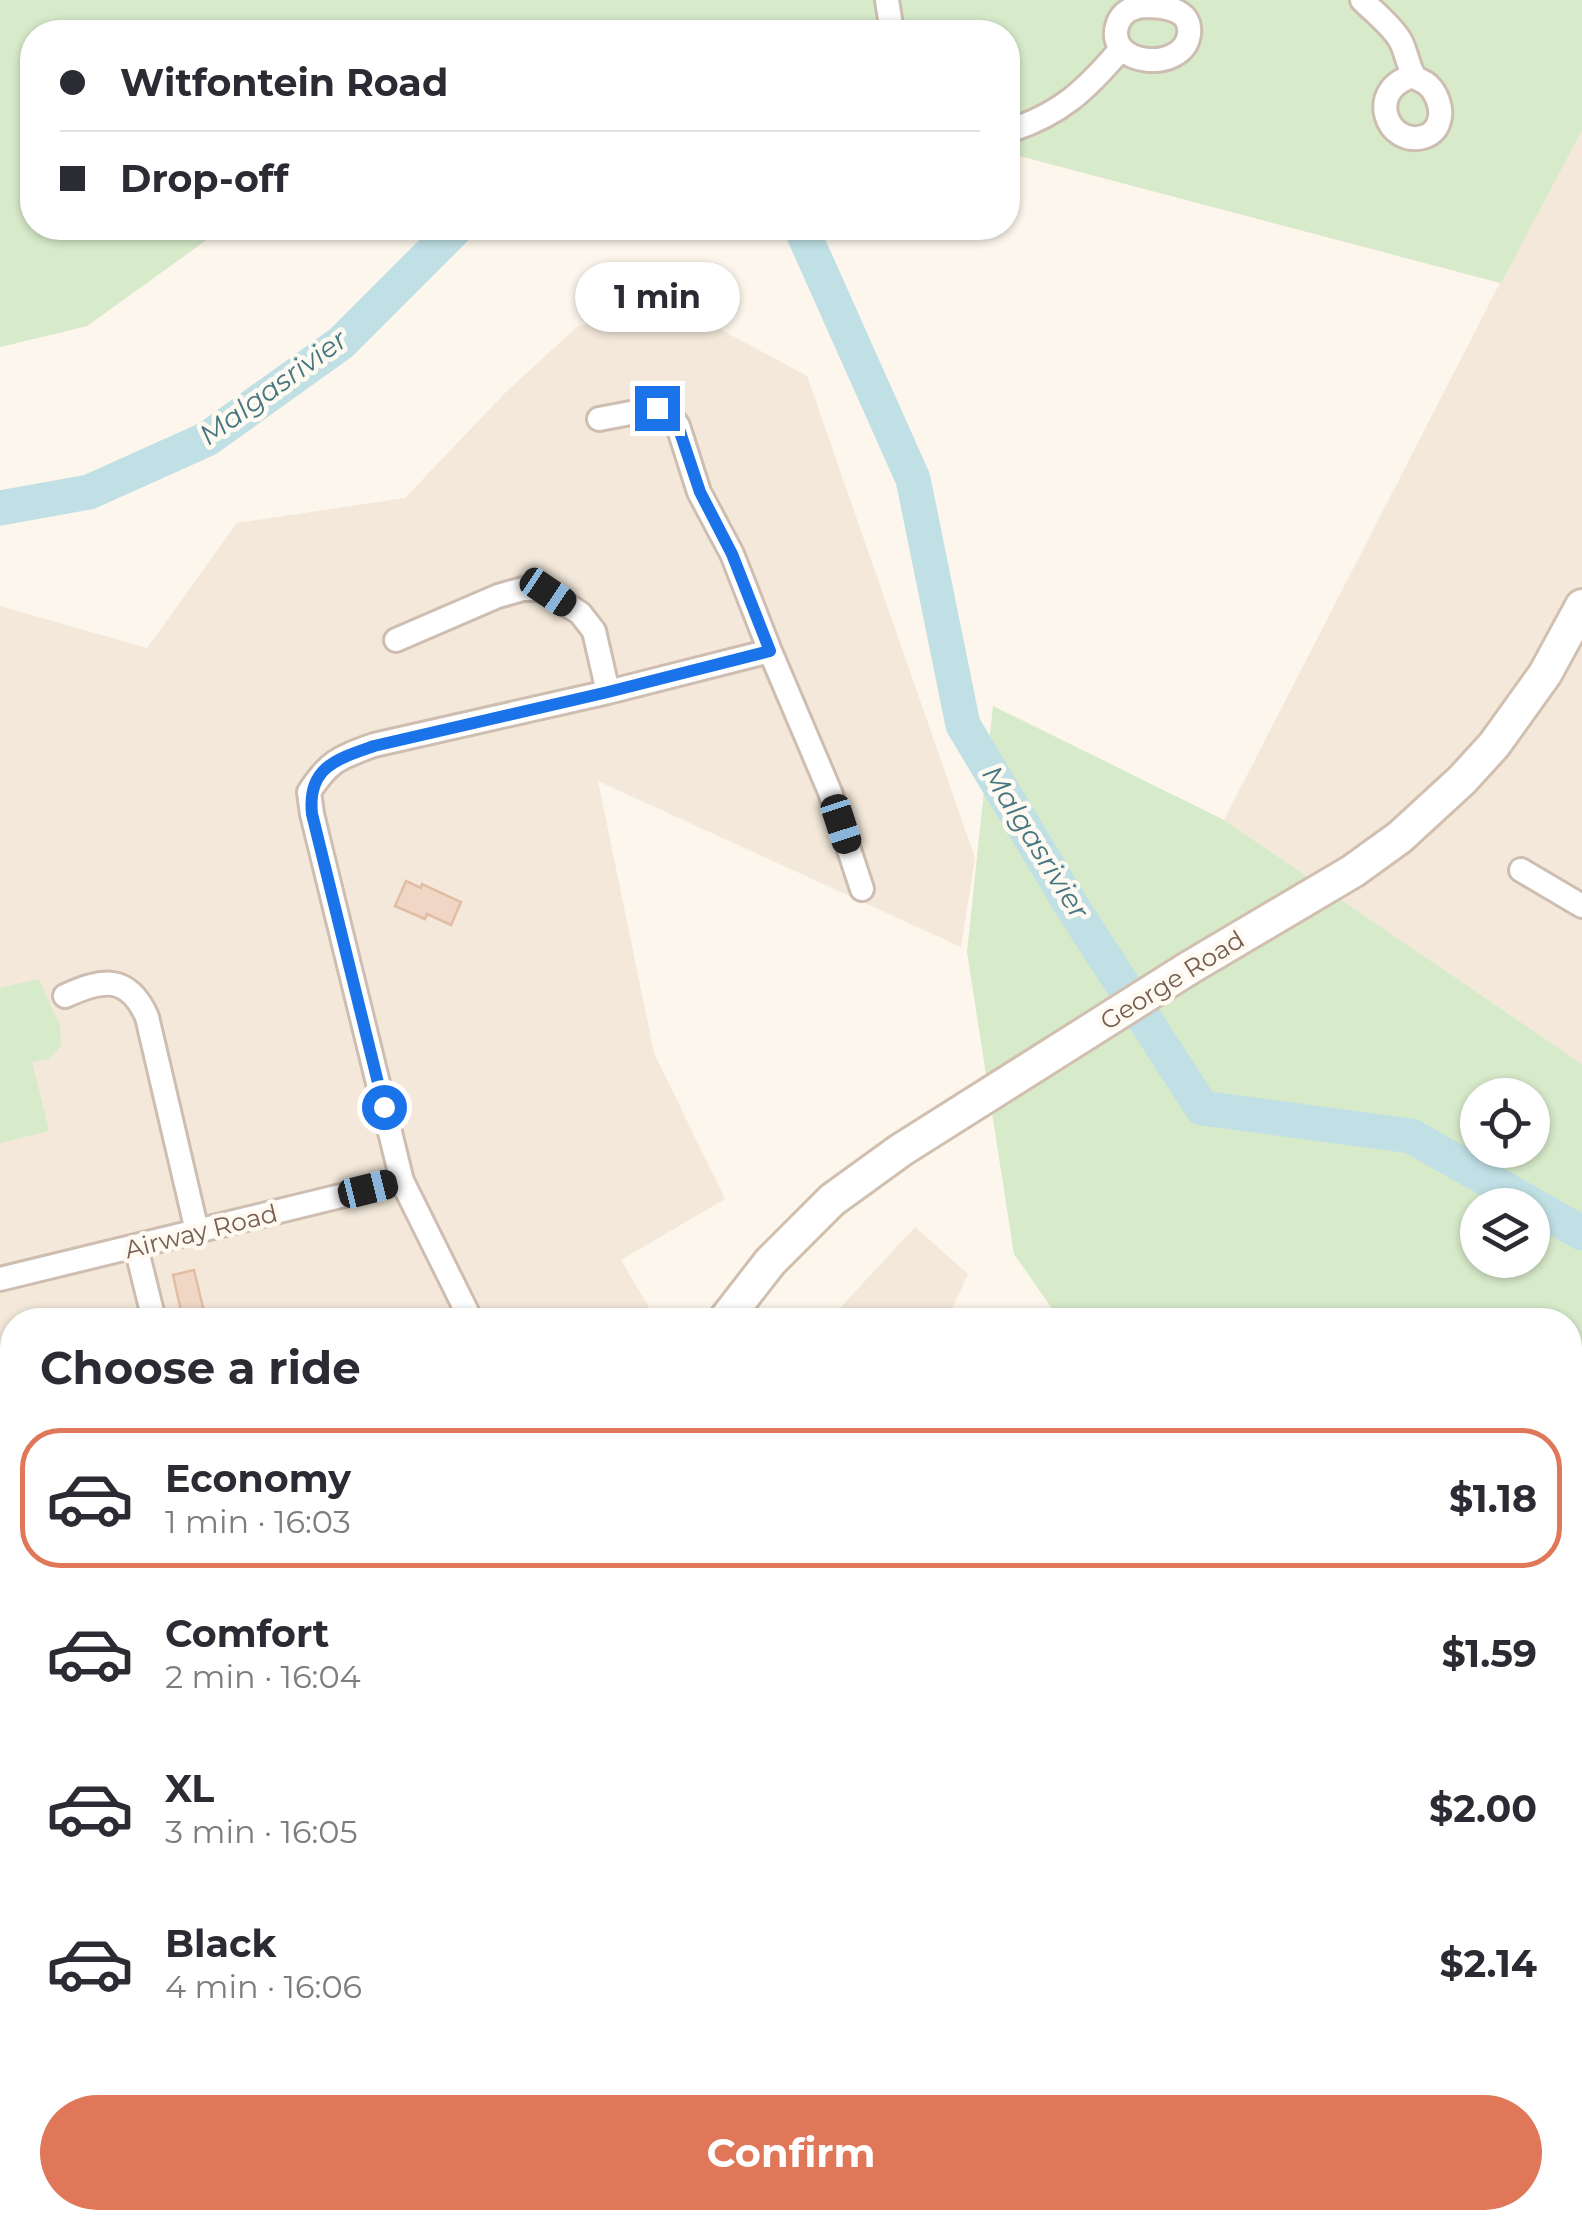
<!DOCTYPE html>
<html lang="en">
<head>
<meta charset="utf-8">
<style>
  body { margin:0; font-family:Montserrat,sans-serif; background:#f2f2f3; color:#2b2b33; height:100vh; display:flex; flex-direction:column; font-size:38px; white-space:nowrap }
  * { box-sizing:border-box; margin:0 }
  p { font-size:32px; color:#7c7c81 }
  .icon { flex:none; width:55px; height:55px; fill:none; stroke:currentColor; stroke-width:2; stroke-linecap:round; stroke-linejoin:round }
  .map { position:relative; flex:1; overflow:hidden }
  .side { position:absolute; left:0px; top:1308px; width:1582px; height:922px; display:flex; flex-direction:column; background:#fff; border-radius:40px 40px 0 0; box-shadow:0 2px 8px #0004 }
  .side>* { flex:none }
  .top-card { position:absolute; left:20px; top:20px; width:1000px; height:220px; border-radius:40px; box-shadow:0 2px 8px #0004; display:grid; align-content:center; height:220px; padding:0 40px; background:#fff }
  .controls { position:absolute; left:1460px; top:1078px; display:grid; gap:20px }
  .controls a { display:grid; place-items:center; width:90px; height:90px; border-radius:50%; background:#fff; box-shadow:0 2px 8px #0004; font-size:50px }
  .end { position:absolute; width:45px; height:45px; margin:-22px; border:12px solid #1a73e8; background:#fff; box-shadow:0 0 0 5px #fff }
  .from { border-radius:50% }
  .bubble { position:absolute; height:70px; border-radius:35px; background:#fff; box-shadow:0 2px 8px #0004; font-size:32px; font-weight:700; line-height:70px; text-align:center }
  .car { position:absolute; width:30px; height:60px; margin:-30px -15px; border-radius:12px; box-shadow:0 0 8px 2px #0007; background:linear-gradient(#222 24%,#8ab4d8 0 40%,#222 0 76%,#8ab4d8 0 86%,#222 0) }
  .top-card b { display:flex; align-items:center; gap:35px; height:95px; font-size:38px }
  .top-card b+b { border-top:2px solid #e1e1e2 }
  .top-card i { width:25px; height:25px; background:#2b2b33 }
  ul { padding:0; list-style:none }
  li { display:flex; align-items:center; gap:30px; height:140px; margin:0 20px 15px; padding:0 20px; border:5px solid transparent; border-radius:40px }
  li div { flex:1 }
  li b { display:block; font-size:38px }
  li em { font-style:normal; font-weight:700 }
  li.current { border-color:#df7758 }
  li>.icon { width:90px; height:90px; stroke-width:1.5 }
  h2 { padding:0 40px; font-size:45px; line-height:120px }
  .action { display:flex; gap:20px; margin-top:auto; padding:20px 40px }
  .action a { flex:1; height:115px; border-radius:60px; background:#df7758; color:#fff; font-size:40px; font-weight:700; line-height:115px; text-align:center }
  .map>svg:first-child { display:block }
  .residential { fill:#f3e8da }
  .green { fill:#d7eaca; fill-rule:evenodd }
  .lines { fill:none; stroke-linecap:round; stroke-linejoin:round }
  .river { stroke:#c0e0e5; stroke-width:35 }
  .building { fill:#f0d6c5; stroke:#e2bda6; stroke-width:2.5 }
  .street-casing { stroke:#cebeb1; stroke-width:28 }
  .secondary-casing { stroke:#d1bfaf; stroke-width:38 }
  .street { stroke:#fff; stroke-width:22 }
  .secondary { stroke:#fff; stroke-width:32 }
  .route { stroke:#1a73e8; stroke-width:12 }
  .labels { text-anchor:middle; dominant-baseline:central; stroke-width:9; stroke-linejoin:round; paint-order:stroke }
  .street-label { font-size:25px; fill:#775d4f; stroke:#fefaf2 }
  .water-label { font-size:28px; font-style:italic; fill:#467782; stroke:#fefaf2 }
</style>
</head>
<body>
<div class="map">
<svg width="1582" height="2229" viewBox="0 0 1582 2229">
  <rect width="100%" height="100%" fill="#fcf6ec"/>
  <path class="residential" d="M 0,0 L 1582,0 L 1582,1064 L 1224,820 L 1500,283 L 1008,153 L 1008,32 L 32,32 L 32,228 L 223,228 L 87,326 L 0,347 Z
    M 679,307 L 807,376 L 975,858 L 961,947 L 598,781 L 654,1053 L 725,1199 L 621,1260 L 653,1314 L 641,1320 L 12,1320 L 12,2218 L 1570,2218 L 1570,1575 L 1582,1576 L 1582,2229 L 0,2229 L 0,606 L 147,648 L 237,523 L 405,498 L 505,393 L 578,326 Z
    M 915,1227 L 968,1274 L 950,1313 L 963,1320 L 829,1320 Z"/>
  <path class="green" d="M 0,0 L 1582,0 L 1582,130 L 1501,283 L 1008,153 L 1008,32 L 32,32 L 32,228 L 223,228 L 87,326 L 0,347 Z
    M 993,706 L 1224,820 L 1582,1064 L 1582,1576 L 1570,1575 L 1570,1320 L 1060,1320 L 1014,1254 L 967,952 ZM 1478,1095 L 1532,1095 L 1532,1150 L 1478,1150 ZM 1478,1205 L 1532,1205 L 1532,1260 L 1478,1260 Z
    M 39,979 L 60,1026 L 61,1046 L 49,1059 L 32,1062 L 49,1131 L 0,1143 L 0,988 Z"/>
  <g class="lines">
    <path class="river" d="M 801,228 L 913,479 L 963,725 L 1071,905 L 1202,1108 L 1411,1136 L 1582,1233
      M 0,508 L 89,492 L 207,439 L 341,343 L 456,228"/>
  </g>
  <path class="building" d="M 406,881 L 421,888 L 422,884 L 461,902 L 451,925 L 427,914 L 425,919 L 395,906 Z
    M 194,1270 L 206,1320 L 183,1320 L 173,1275 Z"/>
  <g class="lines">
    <g class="street-casing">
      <path id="street" d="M 887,0 L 892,32
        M 1362,0 C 1375,13 1391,25 1400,40 C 1406,50 1409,70 1415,77 C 1418,80 1424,81 1428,85 C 1437,93 1443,110 1439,121 C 1437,129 1431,135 1423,137 C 1386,147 1365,88 1414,76
        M 1143,6 C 1162,6 1192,8 1189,34 C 1184,74 1102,66 1118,23 C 1123,11 1132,8 1143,6 Z
        M 1008,131 C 1060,115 1086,90 1121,49
        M 599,419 L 657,408 L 670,414 L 678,426 L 699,492 L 732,554 L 770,651 L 830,792 L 862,889
        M 396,640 L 498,596 L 523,589 L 538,589 L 548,593 L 580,613 L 594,631 L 608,692 L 770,651
        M 1521,870 L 1582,906
        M 65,996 C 102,979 128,974 147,1017 L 197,1231
        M 136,1247 L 154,1320
        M 0,1279 L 402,1181
        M 471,1320 L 402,1181 L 312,814 L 309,792 C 330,760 339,758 374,745 L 608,692
        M 0,1778 L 12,1833
        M 1570,2020 L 1582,2019
        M 1570,2207 L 1582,2206
        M 104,2218 L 106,2229
        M 871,2229 L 917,2218
        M 1292,2229 L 1392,2218
        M 1452,2229 L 1507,2218"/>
    </g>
    <g class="secondary-casing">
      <path id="secondary" d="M 725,1320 L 770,1262 L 832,1200 L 901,1150 L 1189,968 L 1353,871 L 1400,837 L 1462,780 L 1494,745 L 1545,674 L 1582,606
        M 921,2218 L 928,2229"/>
    </g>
    <use href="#street" class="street"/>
    <use href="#secondary" class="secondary"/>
  </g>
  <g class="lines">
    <path class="route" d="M 384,1107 L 312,814 C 307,767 337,759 374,746 L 608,692 L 770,651 L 732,554 L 700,492 L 678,426 L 670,414 L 657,408"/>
  </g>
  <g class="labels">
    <g class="street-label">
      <text transform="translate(1172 980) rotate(-32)">George Road</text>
      <text transform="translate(201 1231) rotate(-14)">Airway Road</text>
    </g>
    <g class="water-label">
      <text transform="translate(273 387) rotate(-36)">Malgasrivier</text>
      <text transform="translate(1036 842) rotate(58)">Malgasrivier</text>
    </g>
  </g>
</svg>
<div class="controls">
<a><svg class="icon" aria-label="locate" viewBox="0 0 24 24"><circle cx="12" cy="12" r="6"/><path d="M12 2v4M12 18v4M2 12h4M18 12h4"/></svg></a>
<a><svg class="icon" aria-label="layers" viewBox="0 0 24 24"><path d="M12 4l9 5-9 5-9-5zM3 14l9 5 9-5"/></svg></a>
</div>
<i class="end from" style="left:384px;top:1107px"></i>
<i class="end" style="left:657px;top:408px"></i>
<div class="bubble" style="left:575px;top:262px;width:165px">1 min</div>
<i class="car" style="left:548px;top:592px;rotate:124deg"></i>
<i class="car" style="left:841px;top:824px;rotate:162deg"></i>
<i class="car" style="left:368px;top:1189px;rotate:76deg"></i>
<div class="top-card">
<b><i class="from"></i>Witfontein Road</b>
<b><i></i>Drop-off</b>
</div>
<section class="side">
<h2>Choose a ride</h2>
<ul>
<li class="current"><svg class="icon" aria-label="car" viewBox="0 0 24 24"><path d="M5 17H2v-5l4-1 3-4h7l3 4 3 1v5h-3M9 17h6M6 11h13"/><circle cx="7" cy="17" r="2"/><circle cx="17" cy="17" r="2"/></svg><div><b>Economy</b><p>1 min · 16:03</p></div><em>$1.18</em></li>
<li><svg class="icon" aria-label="car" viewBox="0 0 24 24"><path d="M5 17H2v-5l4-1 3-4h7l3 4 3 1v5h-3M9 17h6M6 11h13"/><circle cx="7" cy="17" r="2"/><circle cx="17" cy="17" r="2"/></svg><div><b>Comfort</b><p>2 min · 16:04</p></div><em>$1.59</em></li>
<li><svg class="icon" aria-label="car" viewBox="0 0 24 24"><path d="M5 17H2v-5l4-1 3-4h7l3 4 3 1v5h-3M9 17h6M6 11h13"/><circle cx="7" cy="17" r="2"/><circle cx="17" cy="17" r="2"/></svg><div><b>XL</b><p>3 min · 16:05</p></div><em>$2.00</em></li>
<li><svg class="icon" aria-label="car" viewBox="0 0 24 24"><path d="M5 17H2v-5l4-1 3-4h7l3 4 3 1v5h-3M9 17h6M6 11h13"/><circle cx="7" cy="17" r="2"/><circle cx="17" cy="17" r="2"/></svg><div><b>Black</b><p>4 min · 16:06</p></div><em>$2.14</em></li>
</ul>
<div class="action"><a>Confirm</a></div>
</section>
</div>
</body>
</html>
